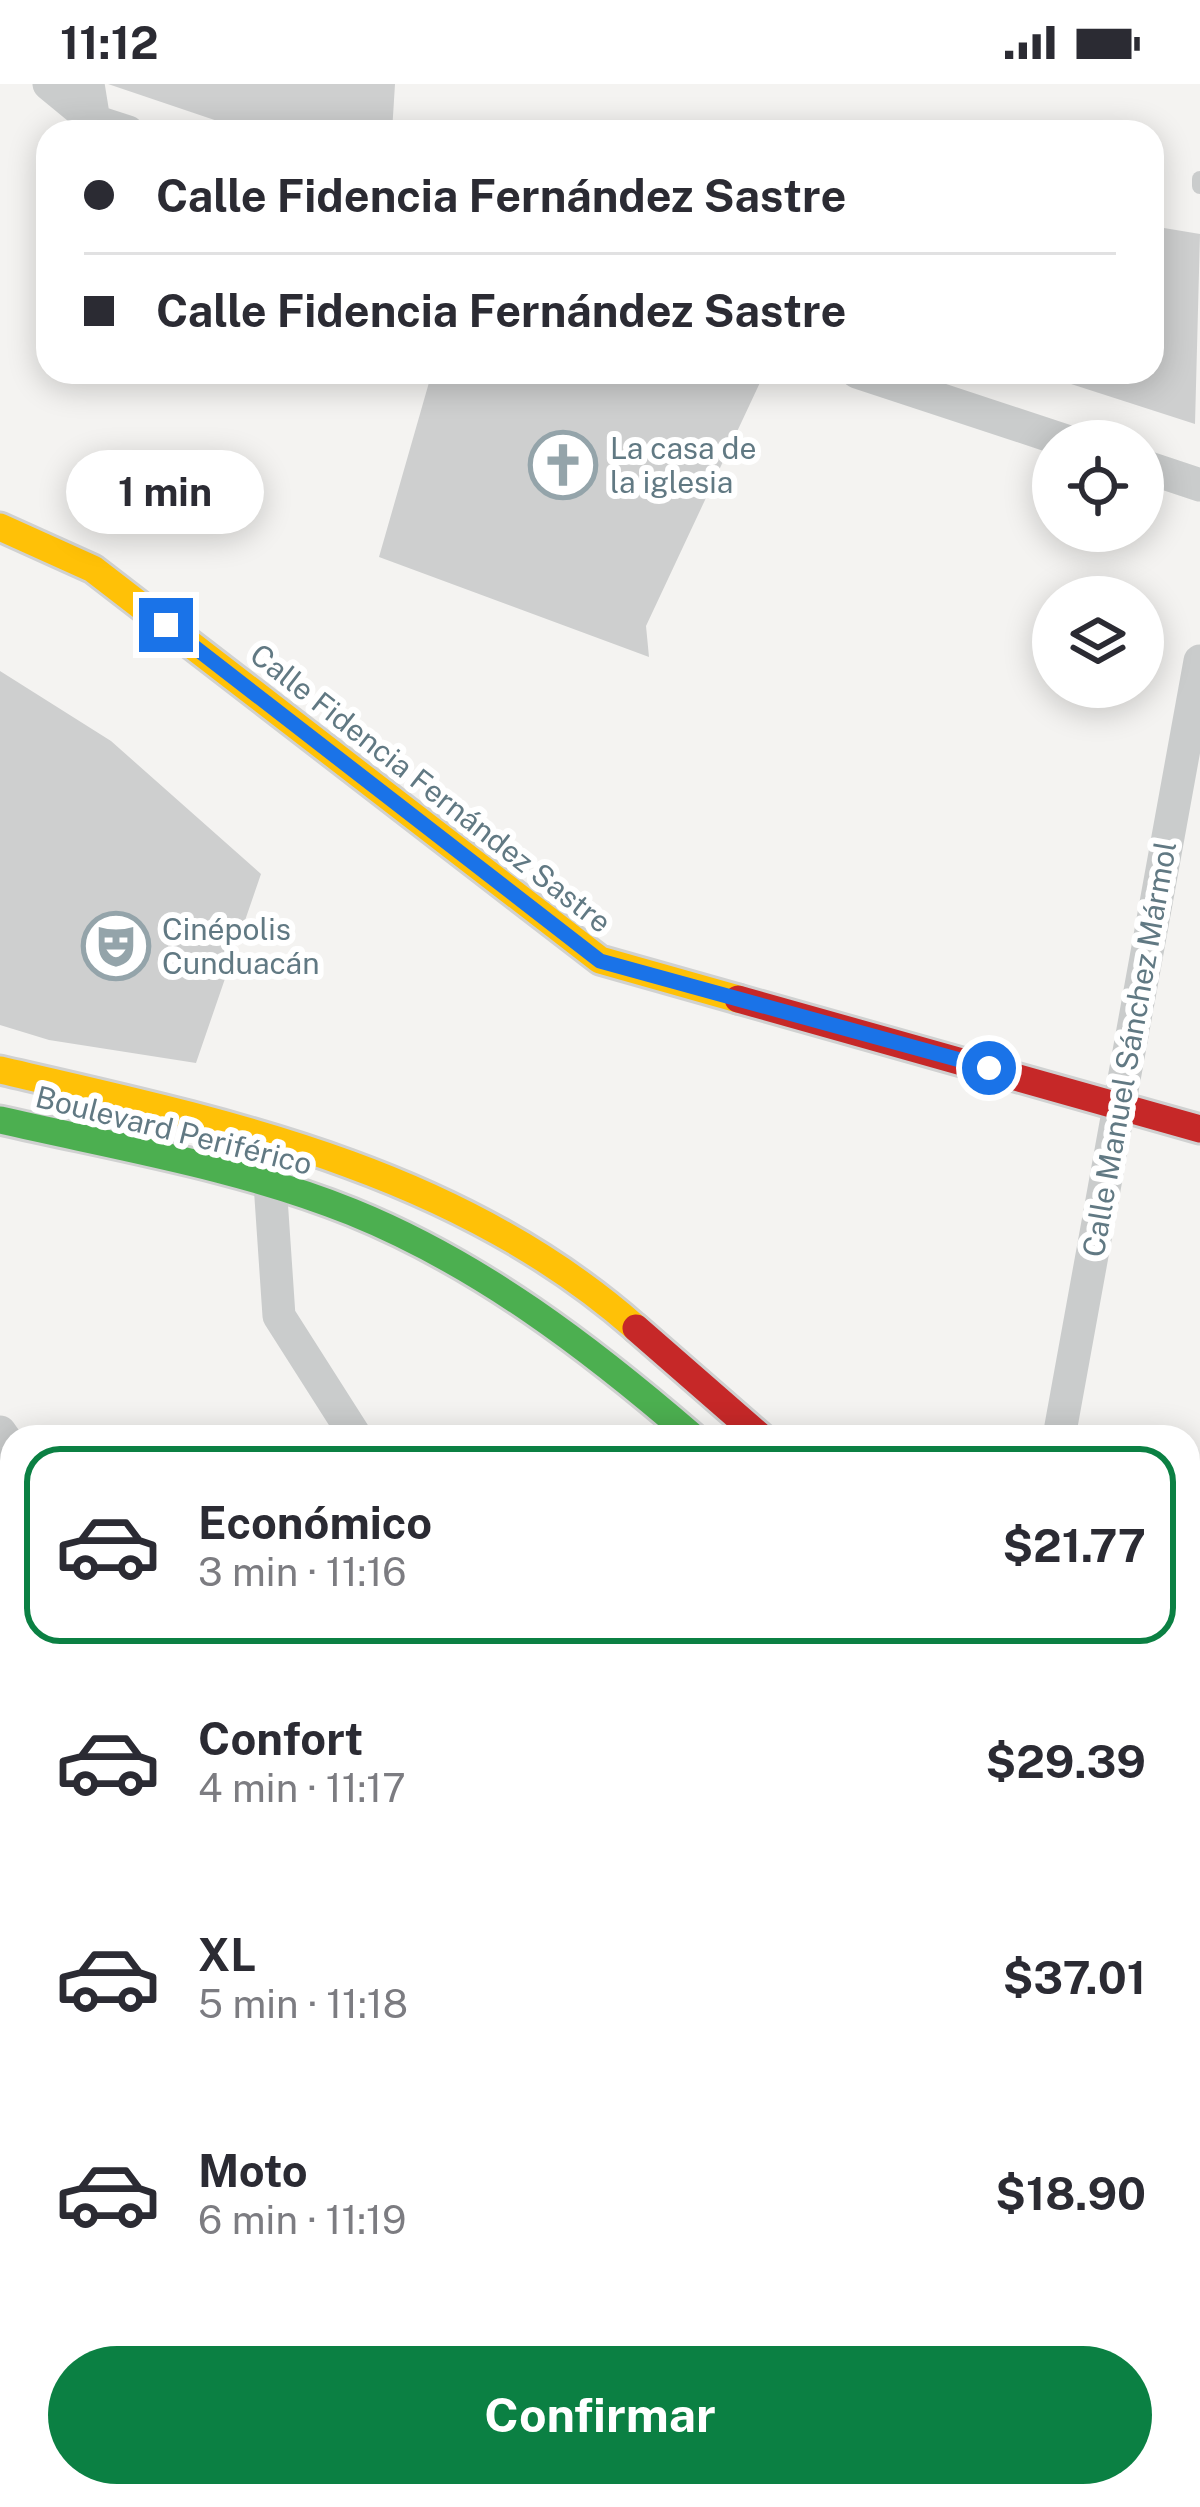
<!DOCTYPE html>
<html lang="es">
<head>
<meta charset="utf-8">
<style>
  body { margin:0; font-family:"Public Sans",sans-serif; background:#f2f2f3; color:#2b2b33; height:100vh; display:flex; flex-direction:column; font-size:45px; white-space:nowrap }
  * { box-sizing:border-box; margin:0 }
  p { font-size:39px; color:#7c7c81 }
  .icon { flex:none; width:66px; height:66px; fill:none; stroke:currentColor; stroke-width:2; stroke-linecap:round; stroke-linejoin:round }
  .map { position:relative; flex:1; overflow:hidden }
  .panel { position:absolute; left:0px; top:1341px; width:1200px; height:1083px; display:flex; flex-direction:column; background:#fff; border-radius:36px 36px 0 0; box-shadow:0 6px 30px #0003 }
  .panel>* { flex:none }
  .banner { position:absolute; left:36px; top:36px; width:1128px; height:264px; border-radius:36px; box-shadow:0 6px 30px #0003; display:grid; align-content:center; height:264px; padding:0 48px; background:#fff }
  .controls { position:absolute; left:1032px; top:336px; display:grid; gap:24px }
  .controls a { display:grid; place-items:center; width:132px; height:132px; border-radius:50%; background:#fff; box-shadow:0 6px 30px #0003; font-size:60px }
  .end { position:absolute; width:54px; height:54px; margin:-27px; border:15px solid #1a73e8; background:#fff; box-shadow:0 0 0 6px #fff }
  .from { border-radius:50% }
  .bubble { position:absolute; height:84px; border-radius:42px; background:#fff; box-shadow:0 6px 30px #0003; font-size:39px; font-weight:700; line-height:84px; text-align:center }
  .banner b { display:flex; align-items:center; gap:42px; height:114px; font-size:45px }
  .banner b+b { border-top:3px solid #e1e1e2 }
  .banner i { width:30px; height:30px; background:#2b2b33 }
  ul { padding:21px 0 0; list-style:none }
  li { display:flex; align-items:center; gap:36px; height:198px; margin:0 24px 18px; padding:0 24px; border:6px solid transparent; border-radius:36px }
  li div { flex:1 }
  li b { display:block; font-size:45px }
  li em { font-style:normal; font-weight:700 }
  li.active { border-color:#0b8043 }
  li>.icon { width:108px; height:108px; stroke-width:1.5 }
  .cta { display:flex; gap:24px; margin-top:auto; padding:24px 48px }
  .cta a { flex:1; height:138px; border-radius:72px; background:#0b8043; color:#fff; font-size:48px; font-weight:700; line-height:138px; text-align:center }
  .status { display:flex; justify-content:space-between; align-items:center; height:84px; padding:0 60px; background:#fff; direction:ltr }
  .status svg { height:33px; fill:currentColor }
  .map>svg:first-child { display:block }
  .green { fill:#e4e6df }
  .building { fill:#cecfcf }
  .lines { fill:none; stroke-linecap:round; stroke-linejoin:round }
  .fast-casing { stroke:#d0d1d1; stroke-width:33 }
  .slow-casing { stroke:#d0d1d1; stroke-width:33 }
  .jam-casing { stroke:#d0d1d1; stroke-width:33 }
  .path { stroke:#c9c9ca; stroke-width:8; stroke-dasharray:6 6; stroke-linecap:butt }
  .lane { stroke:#cacccc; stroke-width:16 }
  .street { stroke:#cacccc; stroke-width:33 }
  .fast { stroke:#4caf50; stroke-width:27 }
  .slow { stroke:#ffc107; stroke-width:27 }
  .jam { stroke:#c62828; stroke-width:27 }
  .route { stroke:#1a73e8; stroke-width:15 }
  .labels { text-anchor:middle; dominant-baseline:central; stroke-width:12; stroke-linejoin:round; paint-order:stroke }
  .poi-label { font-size:30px; fill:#617983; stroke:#fff; text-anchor:start }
  .street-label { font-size:30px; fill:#617983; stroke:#fff }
</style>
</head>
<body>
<div class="status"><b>11:12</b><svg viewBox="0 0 49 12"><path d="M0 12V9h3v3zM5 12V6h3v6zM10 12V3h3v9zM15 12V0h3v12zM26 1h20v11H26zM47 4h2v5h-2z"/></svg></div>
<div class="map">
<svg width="1200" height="2423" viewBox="0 0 1200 2423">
  <rect width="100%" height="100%" fill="#f4f3f1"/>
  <path class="green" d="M 1188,1811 L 1200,1821 L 1200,2423 L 868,2423 L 871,2412 L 1188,2412 Z
    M 0,1844 L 12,1861 L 12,2320 L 0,2319 Z"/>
  <path class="building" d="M 108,0 L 395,0 L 392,48 L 250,48 Z
    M 1152,142 L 1200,150 L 1195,340 L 1037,289 L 1152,288 Z
    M 432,288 L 764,290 L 646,542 L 649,573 L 379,473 Z
    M 0,587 L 111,657 L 261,790 L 196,979 L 49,956 L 0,941 Z"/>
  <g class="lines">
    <g class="fast-casing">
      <path id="fast" d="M 0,1036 C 118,1063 240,1083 352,1128 C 480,1180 590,1264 693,1353
        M 1188,1781 L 1200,1791"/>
    </g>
    <g class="slow-casing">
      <path id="slow" d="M 0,443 L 93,485 L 600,876 L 738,915
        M 0,986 C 226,1038 457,1086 636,1244
        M 1188,1717 L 1200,1727"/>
    </g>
    <g class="jam-casing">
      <path id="jam" d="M 738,915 L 1200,1045
        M 636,1244 L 761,1353"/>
    </g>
    <path class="path" d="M 0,2071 L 12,2063
      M 0,2218 L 12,2217
      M 1188,2387 L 1200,2384
      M 1106,2423 L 1109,2412"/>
    <path class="lane" d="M 1200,95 L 1200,102"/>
    <path class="street" d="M 49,0 L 94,37
      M 88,0 L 94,37 L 128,48
      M 857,288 L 1066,357
      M 1143,382 L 1200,401
      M 270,1099 L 279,1232 L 356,1353
      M 0,1348 L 12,1365
      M 1059,1353 L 1200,577
      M 0,1795 L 12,1811
      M 826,2423 L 830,2412"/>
    <use href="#fast" class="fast"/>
    <use href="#slow" class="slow"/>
    <use href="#jam" class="jam"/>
  </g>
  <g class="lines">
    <path class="route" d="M 166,541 L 600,877 L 989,984"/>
  </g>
  <defs>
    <g id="church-ring" transform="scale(3.45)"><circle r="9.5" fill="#fff" stroke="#94a4aa" stroke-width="1.5"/><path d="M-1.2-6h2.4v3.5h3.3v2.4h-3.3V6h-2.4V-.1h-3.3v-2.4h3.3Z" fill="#94a4aa"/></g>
    <g id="theatre-ring" transform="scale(3.45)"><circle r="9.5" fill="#fff" stroke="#94a4aa" stroke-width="1.5"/><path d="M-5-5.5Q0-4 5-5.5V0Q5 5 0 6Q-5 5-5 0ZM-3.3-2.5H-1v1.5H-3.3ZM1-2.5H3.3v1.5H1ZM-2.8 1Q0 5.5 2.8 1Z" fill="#94a4aa"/></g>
  </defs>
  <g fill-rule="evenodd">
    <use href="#church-ring" x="563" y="381"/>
    <use href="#theatre-ring" x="116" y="862"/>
  </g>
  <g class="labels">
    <g class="poi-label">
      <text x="610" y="364">La casa de<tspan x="610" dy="34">la iglesia</tspan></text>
      <text x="162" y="845">Cinépolis<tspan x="162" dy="34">Cunduacán</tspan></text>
    </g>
    <g class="street-label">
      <text transform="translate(431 704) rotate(38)">Calle Fidencia Fernández Sastre</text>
      <text transform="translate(1129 965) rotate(-80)">Calle Manuel Sánchez Mármol</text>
      <text transform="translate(174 1046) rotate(14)">Boulevard Periférico</text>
    </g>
  </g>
</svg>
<div class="controls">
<a><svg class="icon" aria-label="locate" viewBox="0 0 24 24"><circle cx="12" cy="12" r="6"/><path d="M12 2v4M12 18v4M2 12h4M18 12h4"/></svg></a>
<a><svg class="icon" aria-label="layers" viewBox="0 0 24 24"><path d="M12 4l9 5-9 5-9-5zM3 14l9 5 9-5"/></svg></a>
</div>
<i class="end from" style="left:989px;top:984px"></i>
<i class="end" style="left:166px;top:541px"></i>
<div class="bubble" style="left:66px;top:366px;width:198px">1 min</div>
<div class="banner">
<b><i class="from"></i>Calle Fidencia Fernández Sastre</b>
<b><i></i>Calle Fidencia Fernández Sastre</b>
</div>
<section class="panel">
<ul>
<li class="active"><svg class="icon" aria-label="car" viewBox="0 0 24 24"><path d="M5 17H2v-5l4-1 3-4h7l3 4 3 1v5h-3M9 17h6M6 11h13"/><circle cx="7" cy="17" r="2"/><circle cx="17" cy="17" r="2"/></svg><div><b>Económico</b><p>3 min · 11:16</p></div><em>$21.77</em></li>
<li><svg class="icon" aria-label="car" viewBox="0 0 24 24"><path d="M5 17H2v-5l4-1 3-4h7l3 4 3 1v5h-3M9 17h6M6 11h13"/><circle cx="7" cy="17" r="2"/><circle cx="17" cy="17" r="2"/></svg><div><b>Confort</b><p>4 min · 11:17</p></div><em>$29.39</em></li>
<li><svg class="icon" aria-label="car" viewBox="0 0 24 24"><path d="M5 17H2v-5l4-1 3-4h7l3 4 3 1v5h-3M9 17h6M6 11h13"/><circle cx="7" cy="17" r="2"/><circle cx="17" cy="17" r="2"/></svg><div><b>XL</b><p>5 min · 11:18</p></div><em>$37.01</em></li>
<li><svg class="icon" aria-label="car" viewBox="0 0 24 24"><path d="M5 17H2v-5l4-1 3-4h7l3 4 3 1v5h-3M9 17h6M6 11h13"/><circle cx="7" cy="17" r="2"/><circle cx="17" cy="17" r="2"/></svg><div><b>Moto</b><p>6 min · 11:19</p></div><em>$18.90</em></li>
</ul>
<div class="cta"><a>Confirmar</a></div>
</section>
</div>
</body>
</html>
